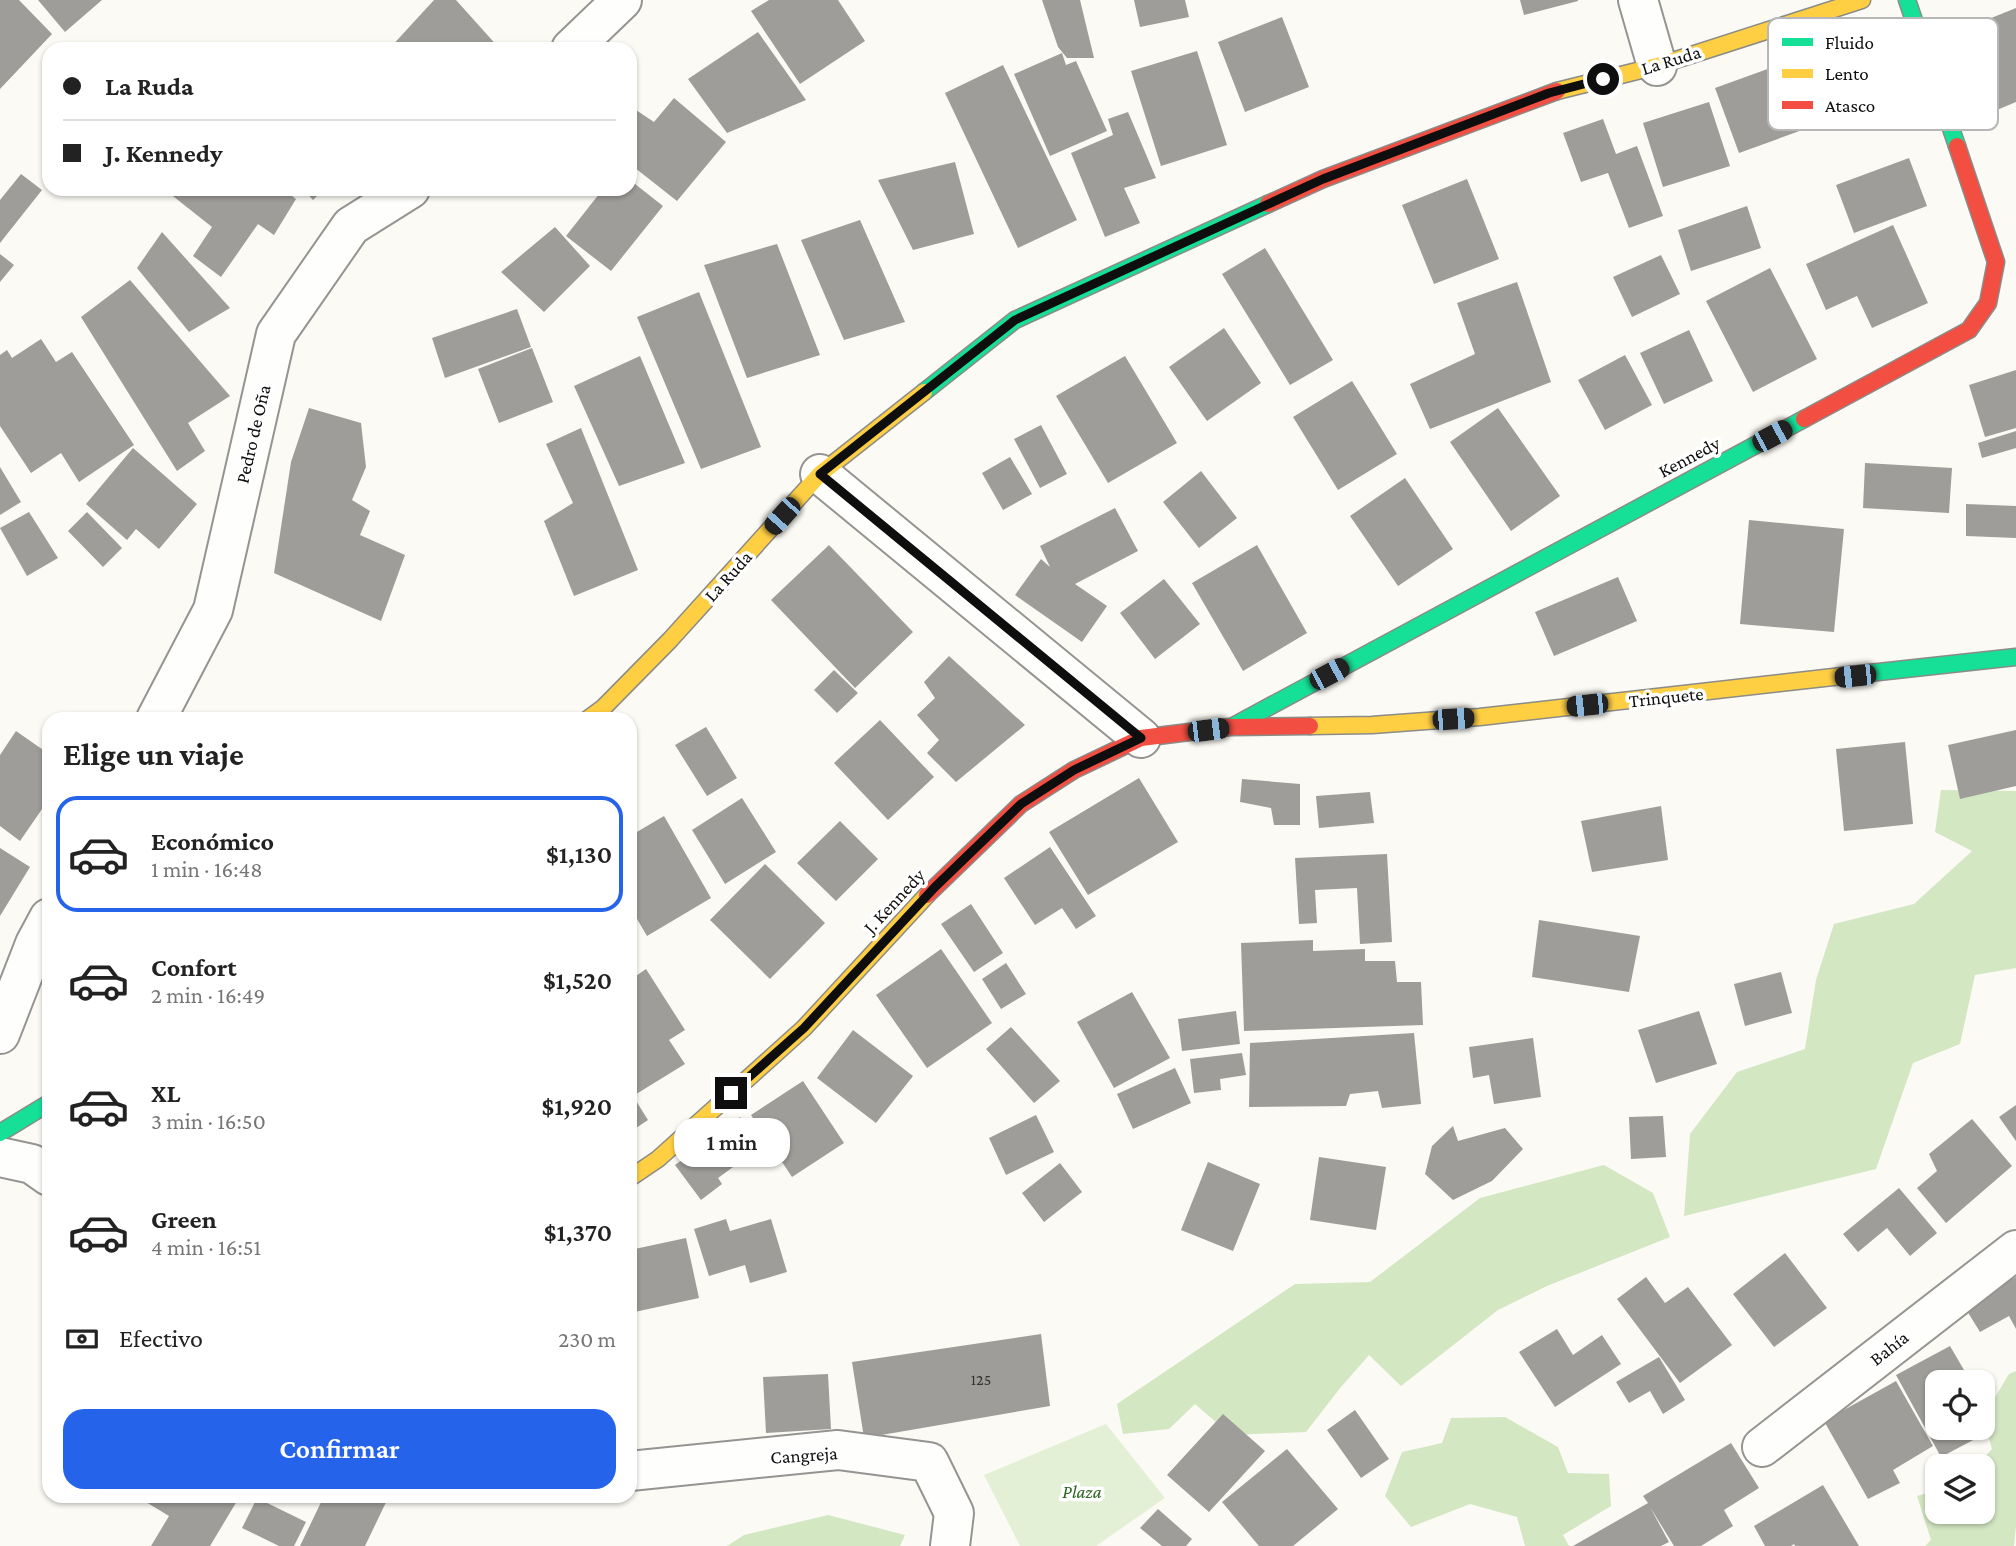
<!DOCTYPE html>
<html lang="es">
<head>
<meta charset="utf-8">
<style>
  body { margin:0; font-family:"Crimson Pro",serif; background:#f6f6f6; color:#222; height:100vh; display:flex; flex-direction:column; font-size:26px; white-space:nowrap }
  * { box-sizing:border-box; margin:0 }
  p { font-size:23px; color:#767676 }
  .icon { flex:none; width:38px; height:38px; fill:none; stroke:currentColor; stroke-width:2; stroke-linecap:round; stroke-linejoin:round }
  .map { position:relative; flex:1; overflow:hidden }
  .sheet { position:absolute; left:42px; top:712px; width:595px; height:791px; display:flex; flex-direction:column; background:#fff; border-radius:21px; box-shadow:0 2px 5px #0004 }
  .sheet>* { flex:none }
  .guide { position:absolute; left:42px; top:42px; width:595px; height:154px; border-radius:21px; box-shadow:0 2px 5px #0004; display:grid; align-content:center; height:154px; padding:0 21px; background:#fff }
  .controls { position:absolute; left:1925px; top:1370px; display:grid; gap:14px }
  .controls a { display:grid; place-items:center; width:70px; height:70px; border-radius:14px; background:#fff; box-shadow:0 2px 5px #0004; font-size:35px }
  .end { position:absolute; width:32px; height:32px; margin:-16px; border:9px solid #0e0e0e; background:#fff; box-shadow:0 0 0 4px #fff }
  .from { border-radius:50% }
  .bubble { position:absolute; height:49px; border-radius:21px; background:#fff; box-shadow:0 2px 5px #0004; font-size:23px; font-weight:600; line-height:49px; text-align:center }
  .car { position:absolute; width:21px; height:42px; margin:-21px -10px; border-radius:9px; box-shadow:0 0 5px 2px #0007; background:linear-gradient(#222 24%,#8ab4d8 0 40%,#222 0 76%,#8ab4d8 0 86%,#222 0) }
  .guide b { display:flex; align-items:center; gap:24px; height:66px; font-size:26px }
  .guide b+b { border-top:2px solid #e0e0e0 }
  .guide i { width:18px; height:18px; background:#222 }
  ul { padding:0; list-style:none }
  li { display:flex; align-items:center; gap:21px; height:116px; margin:0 14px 10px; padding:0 7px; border:4px solid transparent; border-radius:21px }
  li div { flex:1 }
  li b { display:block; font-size:26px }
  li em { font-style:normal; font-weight:600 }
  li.on { border-color:#2563eb }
  li>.icon { width:63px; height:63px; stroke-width:1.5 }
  h2 { padding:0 21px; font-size:32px; line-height:84px }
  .pay { display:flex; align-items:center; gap:18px; height:77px; padding:0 21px; font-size:26px }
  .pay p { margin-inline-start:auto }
  .cta { display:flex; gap:14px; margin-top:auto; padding:14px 21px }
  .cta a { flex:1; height:80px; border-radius:21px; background:#2563eb; color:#fff; font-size:28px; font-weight:600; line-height:80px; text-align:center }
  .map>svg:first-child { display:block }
  .green { fill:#e3f0d5 }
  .forest { fill:#d3e7c3 }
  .building { fill:#9f9d99 }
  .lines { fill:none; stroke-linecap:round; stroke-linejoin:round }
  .street-casing { stroke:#959492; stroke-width:42 }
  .fast-casing { stroke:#8b8b88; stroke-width:19 }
  .slow-casing { stroke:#8b8b88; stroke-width:19 }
  .jam-casing { stroke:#8b8b88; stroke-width:19 }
  .street { stroke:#fefefd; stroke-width:38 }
  .fast { stroke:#16e098; stroke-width:16 }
  .slow { stroke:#ffcf43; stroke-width:16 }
  .jam { stroke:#f24e42; stroke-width:16 }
  .route { stroke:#0e0e0e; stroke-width:9 }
  .labels { text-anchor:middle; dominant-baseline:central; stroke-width:7; stroke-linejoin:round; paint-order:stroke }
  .number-label { font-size:16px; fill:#323231 }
  .street-label { font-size:19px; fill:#0e0e0e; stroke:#fff }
  .park-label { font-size:19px; font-style:italic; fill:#2b6421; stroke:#fff }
  .key { fill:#fff; stroke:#b7b7b7; stroke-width:2 }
  .key-label { font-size:19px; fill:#0e0e0e }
</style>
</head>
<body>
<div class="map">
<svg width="2016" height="1546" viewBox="0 0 2016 1546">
  <rect width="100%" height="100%" fill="#fbfaf4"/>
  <path class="green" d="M 1106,1424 L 1165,1498 L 1096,1546 L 1020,1546 L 984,1475 Z"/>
  <path class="forest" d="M 1941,790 L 2016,791 L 2016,968 L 1975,975 L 1960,1044 L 1913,1063 L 1876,1169 L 1684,1216 L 1690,1134 L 1737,1072 L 1805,1049 L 1816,980 L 1834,924 L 1914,904 L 1972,851 L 1935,832 Z
    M 1604,1165 L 1653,1193 L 1670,1237 L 1547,1286 L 1498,1310 L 1401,1386 L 1369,1355 L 1341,1387 L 1306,1432 L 1231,1435 L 1195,1404 L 1169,1429 L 1123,1434 L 1117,1404 L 1295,1284 L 1370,1282 L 1480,1198 Z
    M 2016,1371 L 2016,1526 L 2014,1546 L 1925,1546 L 1931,1540 L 1917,1496 L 1937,1490 L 1937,1512 L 1983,1512 L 1983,1466 L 1976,1466 L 1992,1449 L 1983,1417 L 2009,1374 Z
    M 1505,1417 L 1558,1447 L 1568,1473 L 1609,1474 L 1611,1506 L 1563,1535 L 1569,1546 L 1525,1546 L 1517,1517 L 1470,1504 L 1411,1527 L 1385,1496 L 1402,1452 L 1442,1443 L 1451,1418 Z
    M 828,1515 L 905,1535 L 900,1546 L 727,1546 L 744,1535 Z"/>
  <path class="building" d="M 0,0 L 19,0 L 52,34 L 0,89 Z
    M 38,0 L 102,0 L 65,32 Z
    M 434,0 L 456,0 L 500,49 L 389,49 Z
    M 769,0 L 838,0 L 865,41 L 800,84 L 751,11 Z
    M 1042,0 L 1080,0 L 1094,58 L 1067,58 L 1058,47 Z
    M 1134,0 L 1185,0 L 1189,17 L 1140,27 Z
    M 1520,0 L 1578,0 L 1578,1 L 1524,15 Z
    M 2016,8 L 2016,102 L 1992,112 L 1959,31 Z
    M 1282,17 L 1309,87 L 1245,112 L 1218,42 Z
    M 758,32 L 806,100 L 727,133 L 688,79 Z
    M 1197,51 L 1227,145 L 1161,166 L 1131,71 Z
    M 1062,53 L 1066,65 L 1076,61 L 1107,131 L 1050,156 L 1014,74 Z
    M 1806,55 L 1830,120 L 1739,153 L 1715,88 Z
    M 1003,65 L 1077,220 L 1018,248 L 945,93 Z
    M 674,98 L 726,142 L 677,201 L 630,164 L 630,106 L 654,122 Z
    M 1709,102 L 1730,166 L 1663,187 L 1643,123 Z
    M 1128,112 L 1156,178 L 1124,188 L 1140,223 L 1105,237 L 1071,153 L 1113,135 L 1108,119 Z
    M 1603,119 L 1616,154 L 1637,146 L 1663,216 L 1629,228 L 1608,173 L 1581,182 L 1563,133 Z
    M 1909,158 L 1927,206 L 1854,233 L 1836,185 Z
    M 955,162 L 974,234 L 913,250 L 878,180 Z
    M 21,174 L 42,190 L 0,243 L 0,200 Z
    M 1467,179 L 1499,259 L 1434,284 L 1402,205 Z
    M 630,180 L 663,206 L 611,271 L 566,236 L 603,189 L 630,189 Z
    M 164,189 L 283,189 L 296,199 L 274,235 L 258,224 L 221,277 L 193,256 L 212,227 Z
    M 303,189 L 324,189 L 313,200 Z
    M 1747,206 L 1761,248 L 1691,271 L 1678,230 Z
    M 860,220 L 905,322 L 844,340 L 801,240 Z
    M 1893,225 L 1928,303 L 1872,328 L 1857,296 L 1826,310 L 1806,264 Z
    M 555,227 L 590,266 L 544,312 L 501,272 Z
    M 162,232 L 230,308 L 189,332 L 137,268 Z
    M 777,244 L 820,355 L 747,378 L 704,265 Z
    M 1265,248 L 1333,360 L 1290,385 L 1222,274 Z
    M 0,254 L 14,265 L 0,282 Z
    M 1661,255 L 1680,294 L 1632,317 L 1613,277 Z
    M 1770,268 L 1817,359 L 1753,392 L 1706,301 Z
    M 130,280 L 230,396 L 188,423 L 205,451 L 177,471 L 81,317 Z
    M 1517,282 L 1551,382 L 1430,429 L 1410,384 L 1475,354 L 1457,303 Z
    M 699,292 L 761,447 L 701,469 L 637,317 Z
    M 517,309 L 531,347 L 445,378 L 432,338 Z
    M 1224,328 L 1261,383 L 1207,421 L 1169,367 Z
    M 1689,330 L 1713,381 L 1664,404 L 1640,353 Z
    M 41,339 L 56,362 L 72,352 L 134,445 L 79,482 L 61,453 L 31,473 L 0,426 L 0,355 L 7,350 L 12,358 Z
    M 532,348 L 553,402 L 499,423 L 478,369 Z
    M 1625,355 L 1652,405 L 1605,430 L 1578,380 Z
    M 640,356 L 685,463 L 619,486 L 574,386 Z
    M 1125,356 L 1177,443 L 1108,483 L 1056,396 Z
    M 2016,370 L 2016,428 L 1985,437 L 1969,385 Z
    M 1352,381 L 1397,454 L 1338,490 L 1293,417 Z
    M 309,408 L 361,423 L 366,467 L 352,500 L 370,511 L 360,535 L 405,555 L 381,621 L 274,573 L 291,462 Z
    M 1498,408 L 1560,496 L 1511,531 L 1450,442 Z
    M 1041,425 L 1067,474 L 1040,488 L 1014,439 Z
    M 581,428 L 638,570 L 574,596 L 544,521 L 573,503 L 546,444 Z
    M 2016,431 L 2016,448 L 1982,458 L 1978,443 Z
    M 133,448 L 197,504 L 159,549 L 136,529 L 127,540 L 86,504 Z
    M 1010,457 L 1032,494 L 1003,510 L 982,473 Z
    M 1865,463 L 1952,468 L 1949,513 L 1863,508 Z
    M 0,467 L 21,502 L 0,515 Z
    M 1201,471 L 1237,518 L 1199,548 L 1163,502 Z
    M 1405,478 L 1453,549 L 1398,586 L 1350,516 Z
    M 1966,504 L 2016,506 L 2016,538 L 1966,536 Z
    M 1115,508 L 1138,551 L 1075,584 L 1107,606 L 1082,642 L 1015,595 L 1041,559 L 1050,567 L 1040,546 Z
    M 29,512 L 58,558 L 27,576 L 0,528 Z
    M 87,512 L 122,548 L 103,567 L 68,531 Z
    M 1749,520 L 1844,529 L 1834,632 L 1740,624 Z
    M 829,545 L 913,632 L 855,688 L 771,600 Z
    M 1257,545 L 1307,633 L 1243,671 L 1192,583 Z
    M 1618,577 L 1637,621 L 1554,656 L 1535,612 Z
    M 1164,579 L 1200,624 L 1155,659 L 1120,613 Z
    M 949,656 L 1025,725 L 956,782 L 927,753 L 939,740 L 917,715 L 935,698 L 924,682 Z
    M 834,670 L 858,693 L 837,713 L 814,690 Z
    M 880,720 L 934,777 L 888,820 L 834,763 Z
    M 706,727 L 737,778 L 707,796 L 675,745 Z
    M 2016,730 L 2016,786 L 1960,799 L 1948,745 Z
    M 16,731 L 49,754 L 49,799 L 20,841 L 0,826 L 0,755 Z
    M 1905,742 L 1913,824 L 1844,831 L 1836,749 Z
    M 1139,778 L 1178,842 L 1088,895 L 1049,832 Z
    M 1242,779 L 1300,784 L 1300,825 L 1274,825 L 1271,808 L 1240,802 Z
    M 1370,792 L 1374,823 L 1319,828 L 1316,796 Z
    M 742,798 L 776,852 L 725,884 L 692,830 Z
    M 1661,806 L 1668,860 L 1592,872 L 1581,821 Z
    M 664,816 L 711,898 L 647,936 L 630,907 L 630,836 Z
    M 840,821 L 878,859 L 836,901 L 797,863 Z
    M 1050,847 L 1096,916 L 1076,929 L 1062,908 L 1035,925 L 1004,878 Z
    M 0,848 L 30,867 L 0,916 Z
    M 1387,854 L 1392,942 L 1360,944 L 1357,888 L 1315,890 L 1317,923 L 1299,924 L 1295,858 Z
    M 765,864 L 825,923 L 770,979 L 710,920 Z
    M 971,904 L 1003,953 L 974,972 L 941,924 Z
    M 1539,920 L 1640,936 L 1629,992 L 1532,977 Z
    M 1313,940 L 1313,951 L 1365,949 L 1365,961 L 1395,961 L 1397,982 L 1421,982 L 1423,1025 L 1244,1031 L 1241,943 Z
    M 941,949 L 992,1023 L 927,1068 L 876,995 Z
    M 1006,963 L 1026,994 L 1001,1009 L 982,979 Z
    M 646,969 L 685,1030 L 669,1040 L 685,1064 L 633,1096 L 648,1120 L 630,1132 L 630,980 Z
    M 1781,972 L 1792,1013 L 1745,1026 L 1734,984 Z
    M 1132,992 L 1170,1058 L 1114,1088 L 1077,1022 Z
    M 1236,1011 L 1240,1044 L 1182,1051 L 1178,1019 Z
    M 1699,1011 L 1717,1064 L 1656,1083 L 1638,1030 Z
    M 1011,1027 L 1060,1081 L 1034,1103 L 986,1049 Z
    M 853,1030 L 913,1076 L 876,1123 L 817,1078 Z
    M 1414,1033 L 1421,1104 L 1382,1108 L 1378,1091 L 1350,1094 L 1346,1106 L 1249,1107 L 1250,1043 Z
    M 1533,1038 L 1541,1097 L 1494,1104 L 1489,1075 L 1473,1078 L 1469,1047 Z
    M 1242,1053 L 1246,1075 L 1220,1079 L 1221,1090 L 1194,1093 L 1190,1059 Z
    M 1175,1068 L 1191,1103 L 1133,1129 L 1117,1094 Z
    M 803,1081 L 844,1143 L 792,1177 L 751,1115 Z
    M 2016,1105 L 2016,1141 L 1999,1117 Z
    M 1036,1115 L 1054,1152 L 1006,1175 L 989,1138 Z
    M 1663,1116 L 1666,1157 L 1631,1159 L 1629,1117 Z
    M 740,1117 L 762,1146 L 718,1178 L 722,1184 L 701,1200 L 675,1165 Z
    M 1972,1119 L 2012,1166 L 1946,1223 L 1917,1188 L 1937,1171 L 1929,1154 Z
    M 1453,1126 L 1458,1141 L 1505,1128 L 1523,1149 L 1492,1181 L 1453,1200 L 1425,1174 L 1432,1146 Z
    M 1319,1157 L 1386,1167 L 1376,1230 L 1310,1220 Z
    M 1208,1162 L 1260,1184 L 1233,1251 L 1181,1230 Z
    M 1060,1163 L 1082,1192 L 1044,1222 L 1022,1193 Z
    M 1899,1188 L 1937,1233 L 1910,1256 L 1887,1228 L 1858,1252 L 1843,1234 Z
    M 726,1219 L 730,1231 L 771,1219 L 787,1272 L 750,1283 L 745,1265 L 709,1276 L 694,1229 Z
    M 686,1238 L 699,1298 L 630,1313 L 630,1250 Z
    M 1785,1253 L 1827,1308 L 1774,1347 L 1733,1294 Z
    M 1646,1277 L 1665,1303 L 1688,1287 L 1732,1345 L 1680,1383 L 1617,1299 Z
    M 2016,1277 L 2016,1329 L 2009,1316 L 1980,1332 L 1964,1306 Z
    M 1557,1329 L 1573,1355 L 1602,1335 L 1621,1364 L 1555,1407 L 1519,1352 Z
    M 1041,1334 L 1050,1406 L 864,1438 L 852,1362 Z
    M 1950,1346 L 1971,1382 L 1937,1382 L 1937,1428 L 1971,1428 L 1977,1438 L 1941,1457 L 1896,1375 Z
    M 1659,1357 L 1685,1400 L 1663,1414 L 1650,1391 L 1629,1403 L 1616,1382 Z
    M 828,1374 L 831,1429 L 766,1433 L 763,1377 Z
    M 1896,1381 L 1933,1446 L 1893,1470 L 1900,1483 L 1868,1499 L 1824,1421 Z
    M 1355,1410 L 1389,1459 L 1361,1478 L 1327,1430 Z
    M 1223,1414 L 1265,1451 L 1209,1512 L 1167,1475 Z
    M 1731,1443 L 1759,1488 L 1724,1510 L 1733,1526 L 1701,1546 L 1674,1546 L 1650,1507 L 1669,1542 L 1661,1546 L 1573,1546 L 1648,1503 L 1643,1496 Z
    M 1287,1449 L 1338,1509 L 1293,1546 L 1259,1546 L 1222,1502 Z
    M 1823,1485 L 1859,1546 L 1795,1546 L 1794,1544 L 1791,1546 L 1765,1546 L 1754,1526 Z
    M 136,1496 L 240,1496 L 210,1546 L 151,1546 L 169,1516 Z
    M 324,1496 L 389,1496 L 365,1546 L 300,1546 Z
    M 257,1498 L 306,1522 L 294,1546 L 279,1546 L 242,1528 Z
    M 1158,1509 L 1192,1539 L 1186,1546 L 1162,1546 L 1140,1528 Z"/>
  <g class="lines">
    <g class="street-casing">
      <path id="street" d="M 1638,0 L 1657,66
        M 571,49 L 622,0
        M 820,474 L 1141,738
        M 156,719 L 213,610 L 276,334 L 351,226 L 410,189
        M 0,1034 L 35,944 L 49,918
        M 0,1157 L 32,1164 L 49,1176
        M 1762,1447 L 2016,1250
        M 630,1471 L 838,1450 L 929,1462 L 954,1513 L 950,1546"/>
    </g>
    <g class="fast-casing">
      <path id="fast" d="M 1907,0 L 1957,146
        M 924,392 L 1015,320 L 1268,204
        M 1851,675 L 2016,657
        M 1235,725 L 1804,419
        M 0,1133 L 49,1103"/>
    </g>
    <g class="slow-casing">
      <path id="slow" d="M 1557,91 L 1657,66 L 1862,0
        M 588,719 L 603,708 L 670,640 L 820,474 L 924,392
        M 1310,726 L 1372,725 L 1480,717 L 1851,675
        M 630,1178 L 658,1159 L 804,1028 L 927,895"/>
    </g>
    <g class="jam-casing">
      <path id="jam" d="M 1268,204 L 1323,179 L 1557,91
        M 1804,419 L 1969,330 L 1988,303 L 1996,262 L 1957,146
        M 927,895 L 1021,804 L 1074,770 L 1141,738 L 1230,727 L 1310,726"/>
    </g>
    <use href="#street" class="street"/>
    <use href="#fast" class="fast"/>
    <use href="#slow" class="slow"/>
    <use href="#jam" class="jam"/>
  </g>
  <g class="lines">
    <path class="route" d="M 731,1093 L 804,1028 L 935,887 L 1021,804 L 1074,770 L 1141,738 L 820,474 L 1015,320 L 1323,179 L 1549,93 L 1603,79"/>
  </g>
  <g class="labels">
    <g class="number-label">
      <text x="981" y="1379">125</text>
    </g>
    <g class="street-label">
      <text transform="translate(1671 60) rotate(-17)">La Ruda</text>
      <text transform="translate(253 434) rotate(-77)">Pedro de Oña</text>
      <text transform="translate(1689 457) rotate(-28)">Kennedy</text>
      <text transform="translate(728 576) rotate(-48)">La Ruda</text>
      <text transform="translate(1666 697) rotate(-6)">Trinquete</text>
      <text transform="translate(894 901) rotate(-47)">J. Kennedy</text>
      <text transform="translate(1889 1348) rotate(-38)">Bahía</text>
      <text transform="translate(804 1455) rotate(-4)">Cangreja</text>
    </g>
    <g class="park-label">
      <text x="1082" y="1491">Plaza</text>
    </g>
  </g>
  <rect x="1768" y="18" width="230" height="112" rx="10" class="key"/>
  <rect x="1782" y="38" width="31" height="8" fill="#16e098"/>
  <rect x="1782" y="69" width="31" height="9" fill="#ffcf43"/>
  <rect x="1782" y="101" width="31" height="8" fill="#f24e42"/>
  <g class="key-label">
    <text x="1825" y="49">Fluido</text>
    <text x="1825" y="80">Lento</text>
    <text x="1825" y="112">Atasco</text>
  </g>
</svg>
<div class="controls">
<a><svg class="icon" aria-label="locate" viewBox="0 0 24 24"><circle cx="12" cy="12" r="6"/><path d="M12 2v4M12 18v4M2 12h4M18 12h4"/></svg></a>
<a><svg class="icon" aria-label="layers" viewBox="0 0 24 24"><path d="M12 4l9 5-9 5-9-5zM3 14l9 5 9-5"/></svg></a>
</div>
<i class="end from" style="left:1603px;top:79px"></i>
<i class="end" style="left:731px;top:1093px"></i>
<div class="bubble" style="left:674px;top:1118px;width:116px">1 min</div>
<i class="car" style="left:1772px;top:436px;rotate:62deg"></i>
<i class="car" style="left:782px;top:516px;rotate:222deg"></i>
<i class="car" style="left:1329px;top:674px;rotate:62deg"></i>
<i class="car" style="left:1855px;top:676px;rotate:264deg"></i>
<i class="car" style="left:1587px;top:705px;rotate:264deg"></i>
<i class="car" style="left:1453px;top:719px;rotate:86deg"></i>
<i class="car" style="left:1208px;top:730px;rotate:83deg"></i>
<div class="guide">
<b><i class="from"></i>La Ruda</b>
<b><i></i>J. Kennedy</b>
</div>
<section class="sheet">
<h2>Elige un viaje</h2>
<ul>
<li class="on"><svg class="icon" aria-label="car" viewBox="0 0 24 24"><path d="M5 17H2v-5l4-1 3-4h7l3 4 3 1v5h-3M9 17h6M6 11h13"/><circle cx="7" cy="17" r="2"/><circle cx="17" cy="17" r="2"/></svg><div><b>Económico</b><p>1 min · 16:48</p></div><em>$1,130</em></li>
<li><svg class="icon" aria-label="car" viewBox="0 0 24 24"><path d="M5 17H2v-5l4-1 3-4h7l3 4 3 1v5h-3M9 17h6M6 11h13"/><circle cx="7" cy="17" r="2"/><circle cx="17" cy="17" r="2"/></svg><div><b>Confort</b><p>2 min · 16:49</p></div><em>$1,520</em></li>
<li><svg class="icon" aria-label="car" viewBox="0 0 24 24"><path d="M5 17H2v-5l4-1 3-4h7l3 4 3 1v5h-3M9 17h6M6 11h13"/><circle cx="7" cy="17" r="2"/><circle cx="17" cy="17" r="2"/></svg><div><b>XL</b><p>3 min · 16:50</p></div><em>$1,920</em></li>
<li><svg class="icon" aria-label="car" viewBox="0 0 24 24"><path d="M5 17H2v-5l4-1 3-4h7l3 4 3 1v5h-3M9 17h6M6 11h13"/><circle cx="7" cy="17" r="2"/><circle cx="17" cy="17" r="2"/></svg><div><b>Green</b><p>4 min · 16:51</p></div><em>$1,370</em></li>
</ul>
<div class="pay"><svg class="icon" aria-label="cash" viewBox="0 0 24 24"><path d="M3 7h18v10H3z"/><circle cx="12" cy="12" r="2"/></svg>Efectivo<p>230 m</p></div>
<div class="cta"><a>Confirmar</a></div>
</section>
</div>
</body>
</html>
